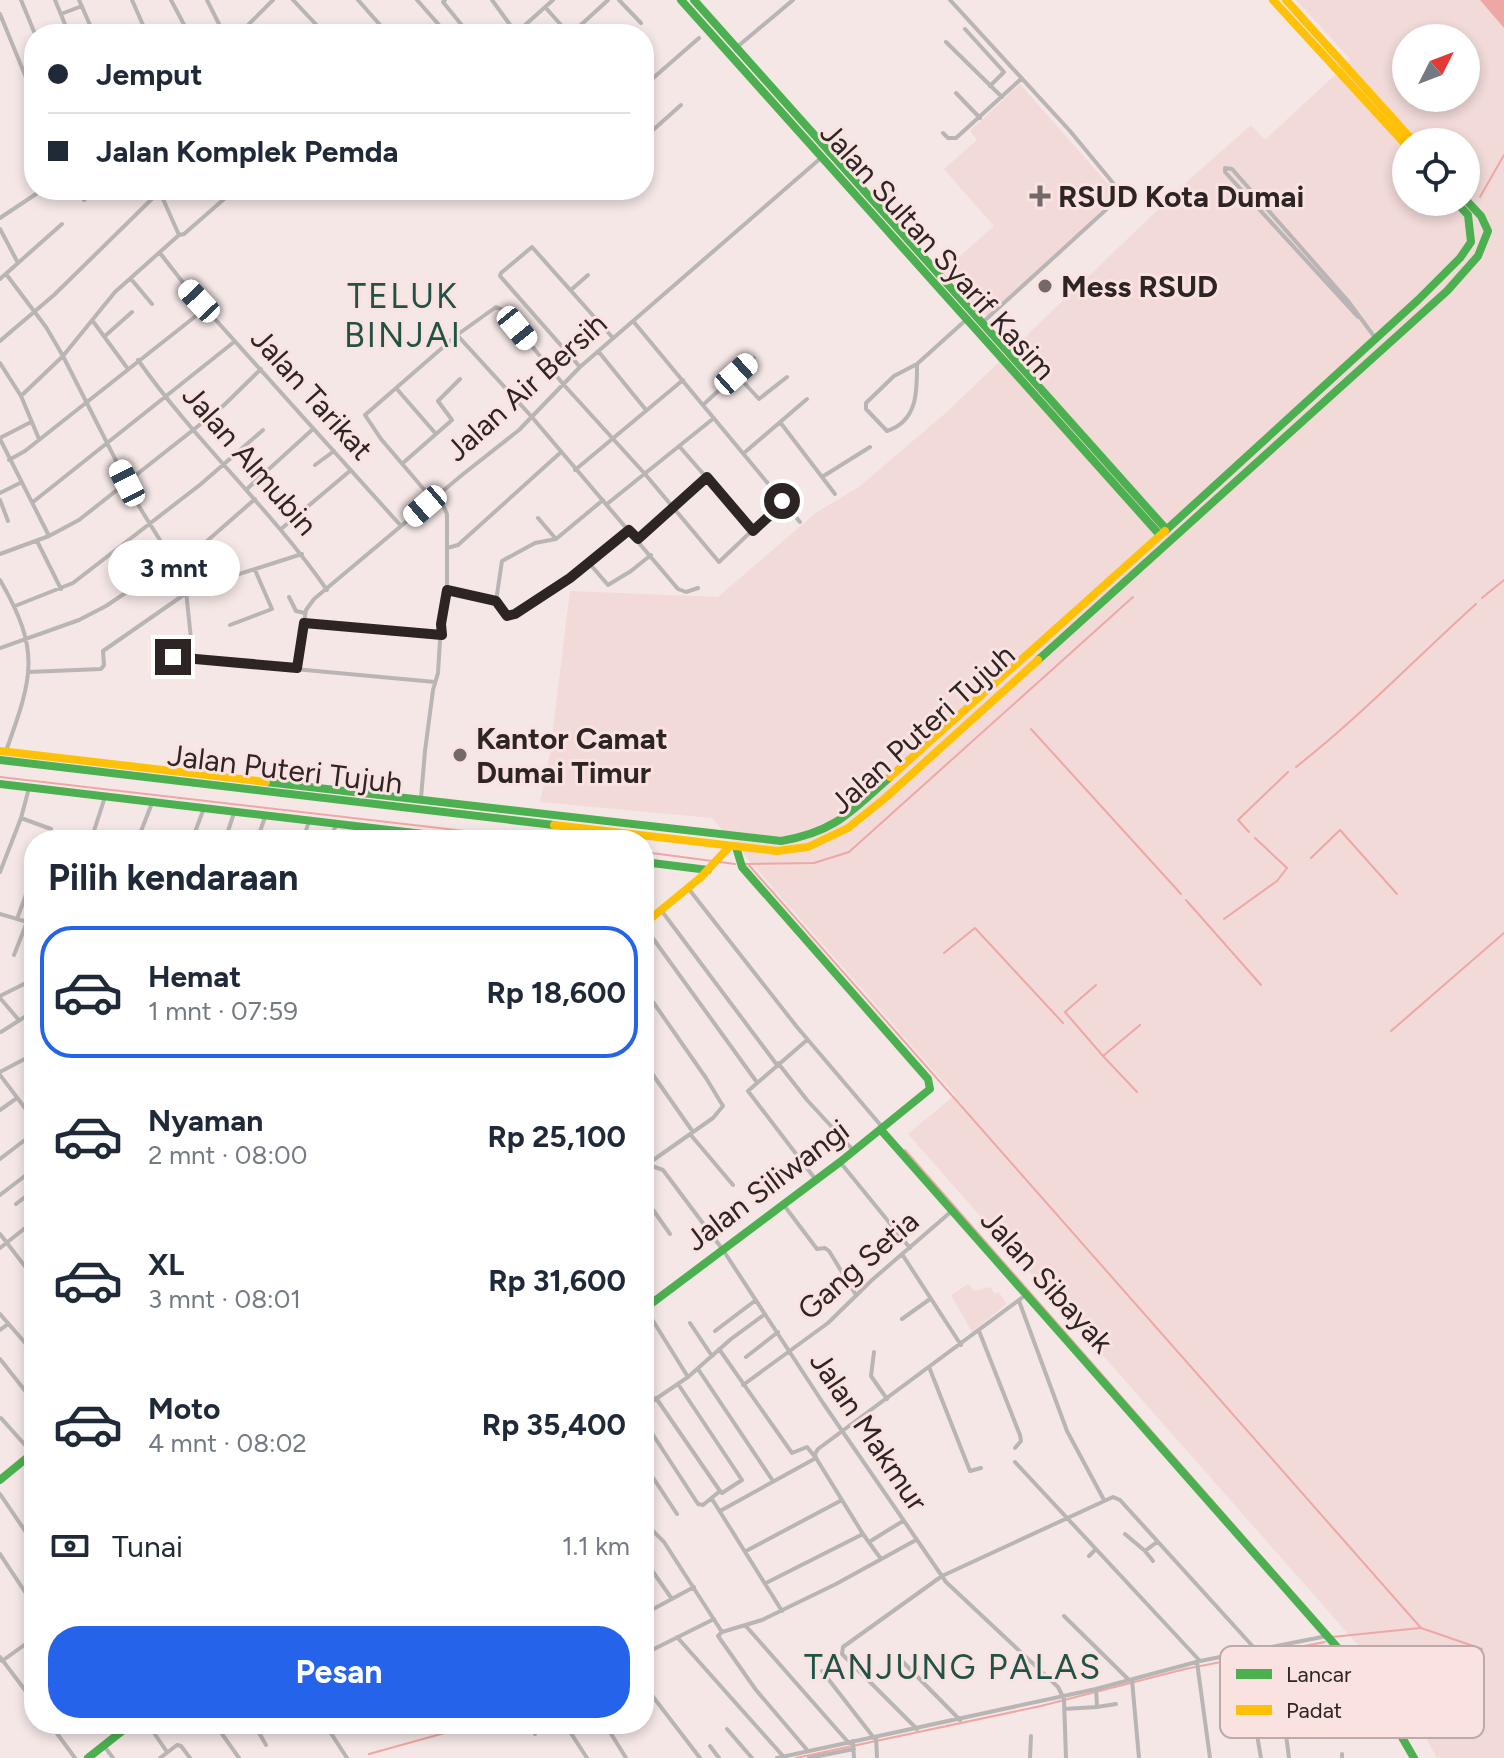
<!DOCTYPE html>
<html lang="id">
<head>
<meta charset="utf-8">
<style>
  body { margin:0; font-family:Figtree,sans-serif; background:#f2f2f3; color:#1f2937; height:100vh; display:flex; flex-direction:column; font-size:30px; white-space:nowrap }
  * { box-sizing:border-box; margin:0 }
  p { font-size:26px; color:#747a83 }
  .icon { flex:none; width:44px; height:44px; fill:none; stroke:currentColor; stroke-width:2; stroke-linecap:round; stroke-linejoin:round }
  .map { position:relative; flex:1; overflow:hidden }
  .panel { position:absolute; left:24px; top:830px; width:630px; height:904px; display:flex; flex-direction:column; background:#fff; border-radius:32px; box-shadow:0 4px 12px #0003 }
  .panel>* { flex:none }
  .top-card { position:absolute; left:24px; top:24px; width:630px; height:176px; border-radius:32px; box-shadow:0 4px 12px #0003; display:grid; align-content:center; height:176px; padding:0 24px; background:#fff }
  .needle { width:52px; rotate:48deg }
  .tools { position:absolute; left:1392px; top:24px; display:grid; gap:16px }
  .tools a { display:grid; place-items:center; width:88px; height:88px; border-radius:50%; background:#fff; box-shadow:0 4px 12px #0003; font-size:40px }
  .end { position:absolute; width:36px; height:36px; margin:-18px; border:10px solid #2d2524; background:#fff; box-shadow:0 0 0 4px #fff }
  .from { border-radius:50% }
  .bubble { position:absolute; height:56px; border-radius:28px; background:#fff; box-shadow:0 4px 12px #0003; font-size:26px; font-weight:700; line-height:56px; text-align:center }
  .car { position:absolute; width:24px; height:48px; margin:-24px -12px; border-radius:10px; box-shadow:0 0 6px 2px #0007; background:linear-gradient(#fff 24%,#345 0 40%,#fff 0 76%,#345 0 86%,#fff 0) }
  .top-card b { display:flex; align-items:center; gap:28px; height:76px; font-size:30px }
  .top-card b+b { border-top:2px solid #e0e1e3 }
  .top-card i { width:20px; height:20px; background:#1f2937 }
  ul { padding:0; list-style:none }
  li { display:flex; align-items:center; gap:24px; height:132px; margin:0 16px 12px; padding:0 8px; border:4px solid transparent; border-radius:32px }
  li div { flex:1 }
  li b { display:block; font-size:30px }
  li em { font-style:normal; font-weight:700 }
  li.active { border-color:#2563eb }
  li>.icon { width:72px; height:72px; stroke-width:1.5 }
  h2 { padding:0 24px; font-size:36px; line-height:96px }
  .pay { display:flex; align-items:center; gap:20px; height:88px; padding:0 24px; font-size:30px }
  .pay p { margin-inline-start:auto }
  .primary-button { display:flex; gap:16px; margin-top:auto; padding:16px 24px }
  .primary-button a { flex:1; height:92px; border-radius:32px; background:#2563eb; color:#fff; font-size:32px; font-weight:700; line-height:92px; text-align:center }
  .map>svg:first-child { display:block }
  .built { fill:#f1dad8; fill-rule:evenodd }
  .water { fill:#eea7a4 }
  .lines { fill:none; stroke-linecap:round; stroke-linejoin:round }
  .stream { stroke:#eea7a4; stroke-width:2 }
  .street { stroke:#b8b5b4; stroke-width:4 }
  .fast { stroke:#4caf50; stroke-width:8 }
  .slow { stroke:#ffc107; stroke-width:8 }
  .route { stroke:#2d2524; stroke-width:10 }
  .poi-dot { fill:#736968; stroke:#fae2e0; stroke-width:3 }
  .labels { text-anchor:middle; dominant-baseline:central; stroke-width:6; stroke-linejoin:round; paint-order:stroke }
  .poi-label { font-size:30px; font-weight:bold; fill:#2d2524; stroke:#fae2e0; text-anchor:start }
  .street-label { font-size:30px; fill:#2d2524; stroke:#fae2e0 }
  .quarter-label { font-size:34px; letter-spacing:2px; fill:#1f5345; stroke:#fae2e0 }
  .key { fill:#fae2e0; stroke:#bca9a8; stroke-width:2 }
  .key-label { font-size:22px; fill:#2d2524 }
</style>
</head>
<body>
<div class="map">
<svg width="1504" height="1758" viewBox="0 0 1504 1758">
  <rect width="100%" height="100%" fill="#f4e7e6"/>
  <path class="built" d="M 1296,0 L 1480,0 L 1504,28 L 1504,1758 L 1437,1758 L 1402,1695 L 908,1134 L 955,1095 L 712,818 L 540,802 L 550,753 L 570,591 L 718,597 L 817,512 L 859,487 L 948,411 L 1192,177 L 1251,125 L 1265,140 L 1351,60 ZM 1406,38 L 1466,38 L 1466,98 L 1406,98 ZM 1406,142 L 1466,142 L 1466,202 L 1406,202 Z
    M 1020,84 L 1114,191 L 1113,200 L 989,315 L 983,315 L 943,271 L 994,226 L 944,169 L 977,140 L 970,131 Z
    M 968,1284 L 974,1291 L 990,1287 L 995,1294 L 999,1292 L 1006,1304 L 972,1332 L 951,1295 Z"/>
  <path class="water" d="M 1480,0 L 1504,0 L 1504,28 Z"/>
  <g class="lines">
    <path class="stream" d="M 1480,197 L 1504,155
      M 1482,598 L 1504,580
      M 1031,729 L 1181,894
      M 1296,767 C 1360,717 1416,658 1476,604
      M 0,777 L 542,840
      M 1249,832 L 1238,820 L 1288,772
      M 644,852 L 735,864
      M 1311,858 L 1340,830 L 1397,894
      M 744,864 L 814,863 L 849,852 L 1133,597
      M 748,864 L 1421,1628 L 1482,1649 L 1382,1681
      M 1186,900 L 1261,985
      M 1224,919 L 1277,881 L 1287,868 L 1255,838
      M 944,953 L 975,928 L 1063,1023
      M 1096,985 L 1065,1012 L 1103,1056
      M 1391,1031 L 1504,933
      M 1137,1092 L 1103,1056 L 1140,1025
      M 905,1150 L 1332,1637 L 1420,1628
      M 369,1754 L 477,1724
      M 796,1758 L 1041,1706 L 1185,1669 L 1325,1642"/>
    <path class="street" d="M 21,0 L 35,34
      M 55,0 L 69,34
      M 79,0 L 94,34
      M 132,0 L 147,34
      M 171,0 L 189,34
      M 207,0 L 224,34
      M 293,0 L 325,34
      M 358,0 L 388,34
      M 417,0 L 447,34
      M 445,0 L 443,2 L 469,34
      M 492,0 L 516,33
      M 619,0 L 641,23
      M 950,0 L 1070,131 L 1118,189 L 1116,198 L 1109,207 L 982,323
      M 545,7 L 569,34
      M 0,14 L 34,97
      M 61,14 L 82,6
      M 965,29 L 1004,72 L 990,86
      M 239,34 L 273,0
      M 515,34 L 553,0
      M 571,34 L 608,0
      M 946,42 L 1002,97
      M 737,47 L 793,0
      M 644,86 L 699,38
      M 956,93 L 980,118
      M 644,122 L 652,131
      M 943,133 L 948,138 L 956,138 L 1021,79
      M 644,138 L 681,105
      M 543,190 L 547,195
      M 84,200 L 94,190
      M 0,218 L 42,190
      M 0,229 L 18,263
      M 179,235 L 184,234 L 231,193 L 229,190
      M 160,253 L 188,289 L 401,526
      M 6,274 L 46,327 L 63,356 L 140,508 L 173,561 L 186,591 L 193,658
      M 0,279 L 62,224
      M 131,279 L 152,304
      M 572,289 L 588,275
      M 1358,317 L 1225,172 L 1225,168 L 1232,169 L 1348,301 L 1376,339
      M 92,320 L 128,369
      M 633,321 L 800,522
      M 105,336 L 132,312
      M 458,336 L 531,416 L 678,589 L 686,592 L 698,588
      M 0,341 L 54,295 L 160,191
      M 598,351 L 646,410
      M 138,360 C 195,441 270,508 327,590
      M 0,363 L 21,396 L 39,439
      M 917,364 C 917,391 918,421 887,431 L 866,409 L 866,403 L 894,376 L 917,364 L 967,319
      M 580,367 L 500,276 L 501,273 L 532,247 L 613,338
      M 736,374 L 759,399 L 787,377
      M 396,388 L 436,434
      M 21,396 L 63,356 L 115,292 L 179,235 L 159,190
      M 704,404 L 754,358
      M 780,422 L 835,494
      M 0,438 L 31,422
      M 0,439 L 49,536
      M 679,446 L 753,531
      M 744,453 L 807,399
      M 9,460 L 25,451 L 206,308
      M 403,463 L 452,420 L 438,401 L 460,379
      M 315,465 L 334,451
      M 575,470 L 683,380
      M 822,477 L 870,447
      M 247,489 L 313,429
      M 0,493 L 20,483
      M 0,500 L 8,521
      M 433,500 L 381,439 L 365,415 L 457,335 L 496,307 L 501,309 L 564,385 L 645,474 L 719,562 L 782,502
      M 33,502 L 234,342
      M 607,504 L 714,418
      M 538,518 L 556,539
      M 281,529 L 351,470
      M 638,539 L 707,477
      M 37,541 L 61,589
      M 447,548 L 458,545 L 560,453
      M 0,554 L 49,536 L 79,520 L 221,408 L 261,369
      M 589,563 L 608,585 L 631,571 L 651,555
      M 0,580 C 41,651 33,676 6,751
      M 447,590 L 495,601
      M 186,591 L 302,554
      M 289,597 L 296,611 L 305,613
      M 496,601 L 507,616 L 515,614 L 561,586 L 629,530
      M 496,601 L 502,561 L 535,543 L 556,539 L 603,500
      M 15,606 L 73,583 L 201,484 L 263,430
      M 305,623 L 442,635
      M 230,625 L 272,609 L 255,570
      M 0,648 L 79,620 L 106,606 L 173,561 L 199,548 L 255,499
      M 155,656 L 435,682
      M 297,668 L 306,610 L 314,599 L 462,475 L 519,430 L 580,367 L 822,157
      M 28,672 L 101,669 L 104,665 L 103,651 L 185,594
      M 421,798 L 425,751 L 433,690 L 438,673 L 441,624 L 447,590 L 447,514 L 439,496
      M 21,818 L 51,829 L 49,840
      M 389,830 L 390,840
      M 138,839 L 152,803
      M 91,840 L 105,797
      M 192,840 L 204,808
      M 225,840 L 234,813
      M 257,840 L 265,817
      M 303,840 L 309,821
      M 330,840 L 336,825
      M 368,840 L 371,828
      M 0,872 L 21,818 L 29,788
      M 688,888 L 797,1027 L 883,1128
      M 661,910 L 777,1065
      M 0,914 L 34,924
      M 17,919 L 34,873
      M 644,926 L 756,1081
      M 14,955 L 27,922
      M 644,989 L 706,1078 L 723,1106 L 713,1118 L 649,1163
      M 0,996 L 34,979
      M 0,998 L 18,1019
      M 1,1032 L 34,1011
      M 807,1040 L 748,1091 L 816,1180
      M 644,1062 L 693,1132
      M 778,1063 L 807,1100 L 854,1151
      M 0,1072 L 34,1054
      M 0,1075 L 34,1120
      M 0,1110 L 17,1098
      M 690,1134 L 733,1185
      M 644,1135 L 647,1133
      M 0,1159 L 34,1133
      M 840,1162 L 910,1248
      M 644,1163 L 663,1170 L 723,1250 L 823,1403 L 946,1582 L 1058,1687 L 1064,1699 L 1066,1758
      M 0,1195 L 34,1169
      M 644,1197 L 670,1234
      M 16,1204 L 34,1190
      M 783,1204 L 817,1249 L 825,1248 L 829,1251 L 856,1295
      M 0,1234 L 34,1278
      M 0,1248 L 34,1221
      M 902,1254 L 961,1345
      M 24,1265 L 34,1257
      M 1019,1301 L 1067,1431 L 1104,1500
      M 645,1308 L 688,1377
      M 0,1314 L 34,1353
      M 902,1319 L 930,1299
      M 690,1323 L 712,1356
      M 0,1330 L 8,1324
      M 715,1331 L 756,1300
      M 979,1331 L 1020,1435 L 1021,1441 L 1015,1448
      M 719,1349 L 792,1453 L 807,1447 L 816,1458 L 863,1534 L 881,1559
      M 874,1352 L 871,1376 L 887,1399
      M 746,1357 L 778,1332
      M 0,1359 L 34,1402
      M 929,1367 L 970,1471 L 981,1468
      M 698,1369 L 773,1481
      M 678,1384 L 742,1480 L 722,1493 L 720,1491
      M 743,1385 L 828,1323 L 872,1280 L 953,1210
      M 644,1407 L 688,1377 L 731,1339 L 765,1314
      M 1,1418 L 34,1455
      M 644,1421 L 698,1504 L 703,1505 L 720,1491 L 656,1398
      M 1015,1462 L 1200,1661
      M 644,1464 L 677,1514
      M 0,1494 L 34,1544
      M 712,1499 L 782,1611
      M 720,1511 L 816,1458 L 815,1454 L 818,1449 L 1027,1294
      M 644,1522 L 664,1542 L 722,1632
      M 1125,1534 L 1145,1551 L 1157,1542
      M 869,1542 L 903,1521
      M 746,1551 L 842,1500
      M 1145,1551 L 1153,1561
      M 0,1554 L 33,1604
      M 1089,1556 L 1096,1549
      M 644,1559 L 672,1599
      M 766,1583 L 863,1534
      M 644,1614 L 694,1587
      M 1064,1616 L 1129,1680
      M 745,1625 L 848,1742
      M 722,1632 L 762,1620 L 836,1584 L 916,1540
      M 722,1632 L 718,1636 L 756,1690 L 808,1751
      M 677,1637 L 783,1756
      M 1268,1649 L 1282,1703 L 1289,1758
      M 1243,1653 L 1261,1758
      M 644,1654 L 714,1619
      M 0,1657 L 34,1702
      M 901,1660 L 960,1720
      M 2,1661 L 34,1638
      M 1197,1662 L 1210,1758
      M 822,1671 L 874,1738
      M 1132,1680 L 1139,1758
      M 1311,1680 L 1312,1686 L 1320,1690 L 1338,1690 L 1333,1657 L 1341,1653
      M 644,1685 L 700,1758
      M 1096,1689 L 1097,1707 L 1116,1704
      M 1064,1709 L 1097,1707
      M 50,1724 L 75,1758
      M 148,1724 L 167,1752
      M 215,1724 L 239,1758
      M 254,1724 L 266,1745
      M 325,1724 L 347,1758
      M 363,1724 L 368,1732
      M 529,1724 L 535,1734
      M 565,1724 L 587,1758
      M 605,1724 L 626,1758
      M 727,1729 L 752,1758
      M 917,1729 L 842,1654 L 843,1647 L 942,1576 L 1113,1497 L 1120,1500 L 1257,1651
      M 876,1737 L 877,1758
      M 853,1741 L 854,1758
      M 104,1746 L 113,1758
      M 710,1746 L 719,1758
      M 1342,1754 L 1342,1758
      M 160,1758 L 177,1745 L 181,1746 L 190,1758
      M 777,1758 L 1096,1689 L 1200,1661 L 1327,1636
      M 809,1758 L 854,1749
      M 1030,1758 L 1031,1736"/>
    <path class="fast" d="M 681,0 L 1159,534
      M 694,0 L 1166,529
      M 1165,531 L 1418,300 L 1460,258 L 1471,242 L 1468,215 L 1456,202
      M 1038,660 L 1447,291 L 1478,256 L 1488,231 L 1481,216 L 1466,200
      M 0,760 L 554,825
      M 266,782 L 781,841 C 835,832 852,811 890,777
      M 0,784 L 474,840
      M 644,862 L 708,870
      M 881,1130 L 1374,1689 L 1414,1758
      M 644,1309 L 840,1162 L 930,1089 L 928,1079 L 742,867 L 736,847
      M 0,1480 L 34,1452
      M 88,1758 L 131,1724"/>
    <path class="slow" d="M 1273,0 L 1406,145
      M 1286,0 L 1414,142
      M 0,751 L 266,782
      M 890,777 L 1165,531
      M 554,825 L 777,851 L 808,847 L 848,828 L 884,799 L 1038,660
      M 644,924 L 700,878 L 730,846"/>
  </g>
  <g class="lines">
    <path class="route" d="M 173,657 L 297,668 L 304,623 L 442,635 L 441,624 L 447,590 L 496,601 L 507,616 L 515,614 L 570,578 L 629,530 L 638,539 L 707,477 L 753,531 L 781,505 L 782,501"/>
  </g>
  <g class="poi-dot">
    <path d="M1036 184h8v8h8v8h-8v8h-8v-8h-8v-8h8z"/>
    <circle cx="1045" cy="286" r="8"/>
    <circle cx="460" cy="755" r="8"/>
  </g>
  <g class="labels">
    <g class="poi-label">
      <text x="1058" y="196">RSUD Kota Dumai</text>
      <text x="1061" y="286">Mess RSUD</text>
      <text x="476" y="738">Kantor Camat<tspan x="476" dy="34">Dumai Timur</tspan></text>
    </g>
    <g class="street-label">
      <text transform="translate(938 251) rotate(48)">Jalan Sultan Syarif Kasim</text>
      <text transform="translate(526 387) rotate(-42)">Jalan Air Bersih</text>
      <text transform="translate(312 394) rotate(48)">Jalan Tarikat</text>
      <text transform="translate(250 460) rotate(49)">Jalan Almubin</text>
      <text transform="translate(922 729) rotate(-42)">Jalan Puteri Tujuh</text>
      <text transform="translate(285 769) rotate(7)">Jalan Puteri Tujuh</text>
      <text transform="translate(767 1185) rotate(-37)">Jalan Siliwangi</text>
      <text transform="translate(858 1265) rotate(-41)">Gang Setia</text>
      <text transform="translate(1047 1281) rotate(48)">Jalan Sibayak</text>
      <text transform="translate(869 1431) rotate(56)">Jalan Makmur</text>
    </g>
    <g class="quarter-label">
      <text x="403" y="296">TELUK<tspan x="403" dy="39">BINJAI</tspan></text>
      <text x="953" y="1667">TANJUNG PALAS</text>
    </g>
  </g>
  <rect x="1220" y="1646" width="264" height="92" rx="12" class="key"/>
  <rect x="1236" y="1669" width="36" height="10" fill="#4caf50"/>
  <rect x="1236" y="1705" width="36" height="10" fill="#ffc107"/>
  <g class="key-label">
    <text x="1286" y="1682">Lancar</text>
    <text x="1286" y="1718">Padat</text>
  </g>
</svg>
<div class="tools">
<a><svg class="needle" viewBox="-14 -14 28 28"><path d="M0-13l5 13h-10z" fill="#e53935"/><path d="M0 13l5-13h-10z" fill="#747a83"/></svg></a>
<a><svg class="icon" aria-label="locate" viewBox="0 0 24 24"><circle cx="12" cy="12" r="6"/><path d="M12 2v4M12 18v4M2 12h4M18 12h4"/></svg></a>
</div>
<i class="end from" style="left:782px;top:501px"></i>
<i class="end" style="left:173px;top:657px"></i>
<div class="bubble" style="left:108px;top:540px;width:132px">3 mnt</div>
<i class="car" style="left:199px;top:301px;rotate:317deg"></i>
<i class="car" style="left:517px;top:328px;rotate:141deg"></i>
<i class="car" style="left:736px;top:374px;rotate:48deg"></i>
<i class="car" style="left:127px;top:483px;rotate:333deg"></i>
<i class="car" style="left:425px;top:506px;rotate:229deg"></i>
<div class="top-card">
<b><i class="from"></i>Jemput</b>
<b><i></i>Jalan Komplek Pemda</b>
</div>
<section class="panel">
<h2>Pilih kendaraan</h2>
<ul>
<li class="active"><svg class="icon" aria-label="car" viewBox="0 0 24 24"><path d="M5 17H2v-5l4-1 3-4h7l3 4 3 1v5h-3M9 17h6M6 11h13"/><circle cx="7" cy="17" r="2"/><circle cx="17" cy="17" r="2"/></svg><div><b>Hemat</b><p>1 mnt · 07:59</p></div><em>Rp 18,600</em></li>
<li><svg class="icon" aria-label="car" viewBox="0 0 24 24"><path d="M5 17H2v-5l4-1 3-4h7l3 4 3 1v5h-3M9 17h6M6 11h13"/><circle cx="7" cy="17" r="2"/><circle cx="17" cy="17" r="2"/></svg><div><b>Nyaman</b><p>2 mnt · 08:00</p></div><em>Rp 25,100</em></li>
<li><svg class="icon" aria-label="car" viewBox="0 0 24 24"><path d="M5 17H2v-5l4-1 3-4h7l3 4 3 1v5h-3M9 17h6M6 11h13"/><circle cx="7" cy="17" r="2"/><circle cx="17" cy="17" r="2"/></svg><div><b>XL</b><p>3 mnt · 08:01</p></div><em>Rp 31,600</em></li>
<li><svg class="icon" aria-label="car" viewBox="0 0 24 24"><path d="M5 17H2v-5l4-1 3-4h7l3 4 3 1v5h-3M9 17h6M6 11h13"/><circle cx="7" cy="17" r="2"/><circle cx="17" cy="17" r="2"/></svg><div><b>Moto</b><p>4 mnt · 08:02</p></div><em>Rp 35,400</em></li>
</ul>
<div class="pay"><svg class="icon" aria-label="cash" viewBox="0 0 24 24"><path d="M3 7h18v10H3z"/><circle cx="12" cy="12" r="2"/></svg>Tunai<p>1.1 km</p></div>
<div class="primary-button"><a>Pesan</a></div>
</section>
</div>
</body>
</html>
